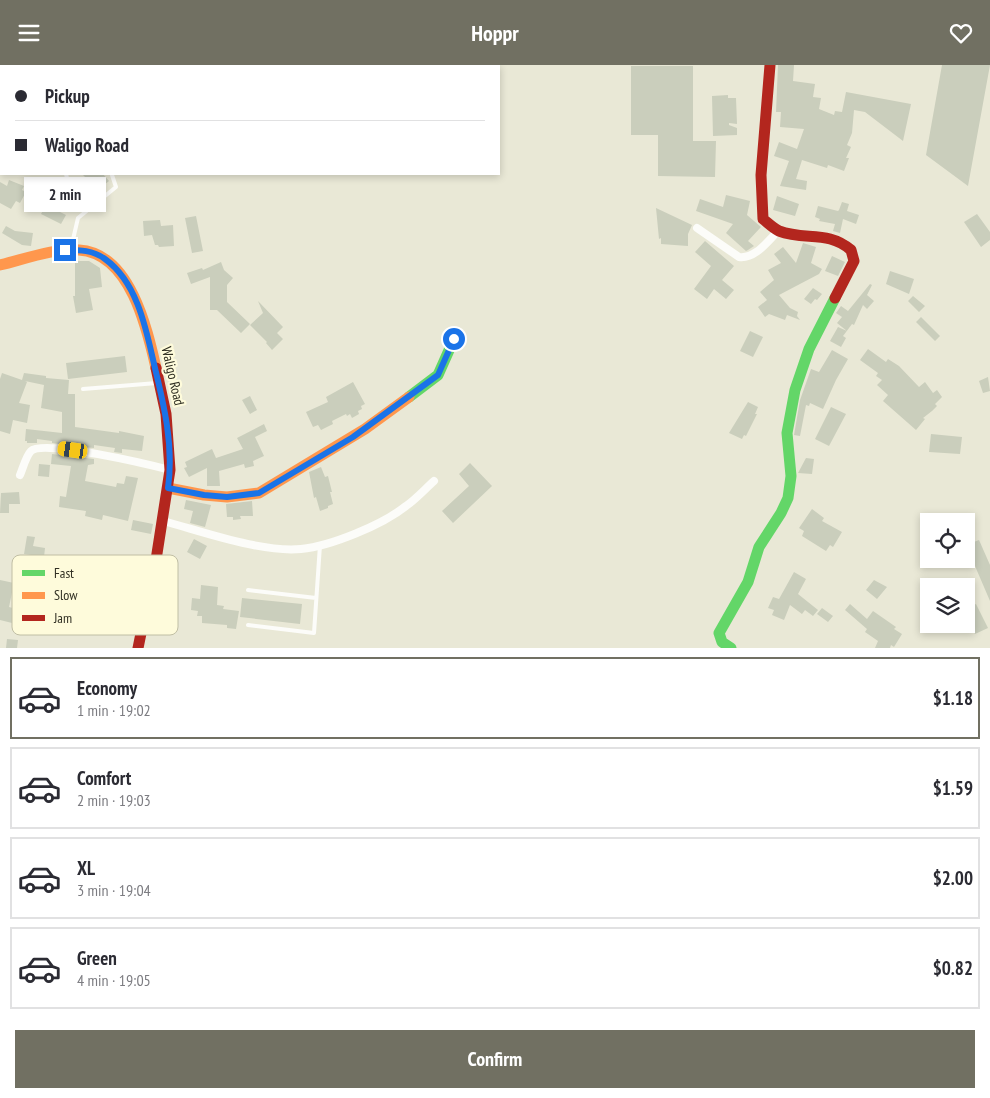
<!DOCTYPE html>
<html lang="en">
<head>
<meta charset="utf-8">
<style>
  body { margin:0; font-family:"PT Sans Narrow",sans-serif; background:#f2f2f3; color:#2b2b33; height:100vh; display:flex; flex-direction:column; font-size:19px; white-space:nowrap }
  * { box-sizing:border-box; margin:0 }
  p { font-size:16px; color:#7c7c81 }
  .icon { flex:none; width:28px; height:28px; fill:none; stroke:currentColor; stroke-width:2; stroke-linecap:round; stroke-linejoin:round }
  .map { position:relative; height:583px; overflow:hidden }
  .details { display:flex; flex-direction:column; background:#fff; flex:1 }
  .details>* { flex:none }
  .hud { position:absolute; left:0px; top:0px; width:500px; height:110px; box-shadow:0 2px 8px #0003; display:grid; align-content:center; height:110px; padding:0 15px; background:#fff }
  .buttons { position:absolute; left:920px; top:448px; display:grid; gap:10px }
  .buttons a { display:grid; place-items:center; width:55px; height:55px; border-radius:0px; background:#fff; box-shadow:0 2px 8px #0003; font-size:25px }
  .end { position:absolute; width:22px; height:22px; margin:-11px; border:6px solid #1a73e8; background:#fff; box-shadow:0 0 0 2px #fff }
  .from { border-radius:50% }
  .bubble { position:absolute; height:35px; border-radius:0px; background:#fff; box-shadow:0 2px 8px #0003; font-size:16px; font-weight:700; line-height:35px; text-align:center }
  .car { position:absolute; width:15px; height:30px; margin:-15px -8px; border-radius:6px; box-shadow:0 0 4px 1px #0007; background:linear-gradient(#f5c518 24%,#345 0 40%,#f5c518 0 76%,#345 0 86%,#f5c518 0) }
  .hud b { display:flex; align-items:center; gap:18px; height:48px; font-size:19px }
  .hud b+b { border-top:1px solid #e1e1e2 }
  .hud i { width:12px; height:12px; background:#2b2b33 }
  ul { padding:9px 0 0; list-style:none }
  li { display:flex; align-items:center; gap:15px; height:82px; margin:0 10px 8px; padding:0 5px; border:2px solid #e1e1e2; border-radius:0px }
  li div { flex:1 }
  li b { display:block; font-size:19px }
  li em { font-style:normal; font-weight:700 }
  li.on { border-color:#717062 }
  li>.icon { width:45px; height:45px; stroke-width:1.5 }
  .cta { display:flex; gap:10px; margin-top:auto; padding:10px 15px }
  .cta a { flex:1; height:58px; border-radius:0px; background:#717062; color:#fff; font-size:20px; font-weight:700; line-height:58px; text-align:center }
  header { display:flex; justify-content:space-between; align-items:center; height:65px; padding:0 15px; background:#717062; color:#fff; font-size:22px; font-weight:700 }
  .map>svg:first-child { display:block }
  .building { fill:#cacebc }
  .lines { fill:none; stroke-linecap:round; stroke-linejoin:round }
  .lane { stroke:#fcfcf9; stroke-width:4 }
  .street { stroke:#fcfcf9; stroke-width:8 }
  .fast { stroke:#63d668; stroke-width:11 }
  .slow { stroke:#ff974d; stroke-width:11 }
  .jam { stroke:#b3261e; stroke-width:11 }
  .route { stroke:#1a73e8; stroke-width:6 }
  .labels { text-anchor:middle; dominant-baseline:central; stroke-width:4.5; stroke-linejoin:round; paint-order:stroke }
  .street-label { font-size:14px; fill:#313023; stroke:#fefbdb }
  .key { fill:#fefbdb; stroke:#c0bea4; stroke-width:1 }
  .key-label { font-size:14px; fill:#313023 }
</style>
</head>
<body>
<header><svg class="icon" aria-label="menu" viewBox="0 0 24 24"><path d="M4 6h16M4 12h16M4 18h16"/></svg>Hoppr<svg class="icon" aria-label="heart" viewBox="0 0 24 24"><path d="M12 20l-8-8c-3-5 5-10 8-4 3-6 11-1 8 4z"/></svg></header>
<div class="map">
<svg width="990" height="583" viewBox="0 0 990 583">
  <rect width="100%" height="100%" fill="#e9e8d6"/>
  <path class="building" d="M 778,0 L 794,0 L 793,16 L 815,19 L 813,32 L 821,33 L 819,44 L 834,50 L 835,46 L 842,47 L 846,27 L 911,39 L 903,76 L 865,47 L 854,45 L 852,68 L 847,80 L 851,82 L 846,93 L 849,93 L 844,106 L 828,100 L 827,103 L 802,95 L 796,114 L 807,116 L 806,125 L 780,121 L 789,96 L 774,91 L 779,77 L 797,84 L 804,64 L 780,62 L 781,47 L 776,47 Z
    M 942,0 L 990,0 L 968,121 L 926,90 Z
    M 631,1 L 693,1 L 693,76 L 716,76 L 715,112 L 658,111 L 658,70 L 631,70 Z
    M 728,30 L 728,33 L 736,33 L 737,59 L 729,58 L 729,60 L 737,63 L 737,70 L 713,71 L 712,31 Z
    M 82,109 L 103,109 L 109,116 L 98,125 Z
    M 9,115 L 24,121 L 22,125 L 26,127 L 20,138 L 16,136 L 11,144 L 0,138 L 0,117 L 7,121 Z
    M 726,130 L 750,136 L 747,150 L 761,162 L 748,176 L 754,181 L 748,185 L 746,186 L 726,168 L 733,159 L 696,146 L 700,134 L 723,142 Z
    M 777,131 L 799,139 L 795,151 L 773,145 Z
    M 842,137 L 849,139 L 847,146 L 859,150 L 856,159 L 843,154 L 840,168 L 833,166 L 835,159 L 819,156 L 820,154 L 815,152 L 818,141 L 838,146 L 839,145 Z
    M 46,140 L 66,150 L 61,159 L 41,149 Z
    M 656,143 L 692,160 L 688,169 L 688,181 L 661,179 L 661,173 L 659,174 Z
    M 977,149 L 990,167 L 990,175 L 981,182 L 964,157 Z
    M 196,151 L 203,186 L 192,188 L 185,153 Z
    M 160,155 L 161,161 L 173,160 L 174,181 L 159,182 L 158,180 L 155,180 L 152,170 L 144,171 L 143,156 Z
    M 6,161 L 15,166 L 33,168 L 31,181 L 22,180 L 2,168 Z
    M 705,176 L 734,201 L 722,215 L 734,225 L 726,234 L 714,224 L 707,234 L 694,224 L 711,201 L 695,187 Z
    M 803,178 L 816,182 L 811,198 L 822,204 L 819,209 L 779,230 L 790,243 L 798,247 L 797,251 L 800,255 L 787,250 L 785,255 L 769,249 L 765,252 L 758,242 L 767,235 L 760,227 L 774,215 L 768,205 L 781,198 L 774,189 L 783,182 L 796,198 Z
    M 832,191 L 845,197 L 838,211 L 825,206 Z
    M 75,196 L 89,196 L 100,203 L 102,222 L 89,224 L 93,245 L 76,248 L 73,231 L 75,231 Z
    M 221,197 L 224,205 L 233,213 L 227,220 L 227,237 L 250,259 L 241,268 L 217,245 L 210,245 L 210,212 L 191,219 L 187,208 L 202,203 L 203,205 Z
    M 890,206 L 914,214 L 909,229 L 886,219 Z
    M 870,219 L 872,220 L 867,230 L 874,236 L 867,244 L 863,240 L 854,260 L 852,259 L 843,271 L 846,273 L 841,282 L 830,276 L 838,262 L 847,266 L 837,258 L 842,252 L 836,248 L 841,241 L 848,246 Z
    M 813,223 L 822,229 L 817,235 L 815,234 L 811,239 L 804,234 Z
    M 913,231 L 925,241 L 919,247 L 908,236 Z
    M 258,236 L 283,262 L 277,268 L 283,274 L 272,285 L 266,278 L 267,277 L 250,260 L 263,248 Z
    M 921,252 L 940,271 L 935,276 L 916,257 Z
    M 750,266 L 763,272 L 753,292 L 740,286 Z
    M 868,284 L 886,297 L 888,294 L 899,301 L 919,322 L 925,317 L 933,328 L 937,325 L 942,332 L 935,339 L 937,341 L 932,346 L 923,353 L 925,354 L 916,365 L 883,336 L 888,330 L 877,320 L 882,315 L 876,311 L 878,308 L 860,295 Z
    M 832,285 L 848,294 L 836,315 L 823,344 L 810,338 L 809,341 L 806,340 L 800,371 L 794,370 L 800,335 L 811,304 L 819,307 Z
    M 125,291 L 127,307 L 68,314 L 66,298 Z
    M 2,308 L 22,315 L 24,308 L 46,311 L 46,313 L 69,315 L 68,329 L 75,329 L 75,362 L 119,368 L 119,366 L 144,371 L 142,386 L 122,384 L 122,388 L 114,387 L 115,383 L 94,380 L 94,383 L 52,378 L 52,376 L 37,374 L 37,378 L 27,378 L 27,376 L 25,376 L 26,364 L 62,368 L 62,347 L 41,343 L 44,320 L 25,316 L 27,317 L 19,338 L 30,340 L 27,358 L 13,355 L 10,369 L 0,366 L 0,314 Z
    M 988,312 L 990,326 L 983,328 L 979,316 Z
    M 353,317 L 365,339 L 361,341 L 362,344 L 358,346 L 359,349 L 352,353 L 350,349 L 347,351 L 346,349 L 332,356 L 333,359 L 321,365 L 318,360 L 313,362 L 306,347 L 328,337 L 326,332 Z
    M 250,331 L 257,345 L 250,349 L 242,335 Z
    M 748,337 L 758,342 L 755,349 L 757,349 L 746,371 L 744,370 L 742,374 L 729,368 Z
    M 831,342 L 846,349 L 829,381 L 815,374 Z
    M 264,359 L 267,366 L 255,372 L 264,391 L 253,396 L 254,401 L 245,403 L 244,399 L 219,406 L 220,421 L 207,421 L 207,403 L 189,412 L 184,403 L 187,402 L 185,397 L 212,384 L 216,393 L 243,384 L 237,373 Z
    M 931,369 L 962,372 L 960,389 L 929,387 Z
    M 52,389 L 94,394 L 94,399 L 88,400 L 85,416 L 116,422 L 117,418 L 124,419 L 126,411 L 138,413 L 128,456 L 103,450 L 102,455 L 85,451 L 86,446 L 59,442 L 60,431 L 66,432 L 71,401 L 51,399 Z
    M 806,393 L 814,394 L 812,409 L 798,408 Z
    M 470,398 L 492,421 L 453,458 L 442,446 L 469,421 L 459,409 Z
    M 39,399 L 50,400 L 49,412 L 38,411 Z
    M 321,402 L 325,412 L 328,411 L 332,427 L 330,427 L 333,439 L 328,441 L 328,443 L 320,446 L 316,432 L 314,433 L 309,407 Z
    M 19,427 L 20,439 L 9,439 L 9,448 L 0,448 L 1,428 Z
    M 186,435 L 211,440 L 205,462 L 190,458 L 193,446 L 184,444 Z
    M 252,436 L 253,451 L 240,451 L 241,454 L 233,455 L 233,452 L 227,452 L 226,439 Z
    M 812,444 L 824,453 L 822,456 L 842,467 L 833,482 L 830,480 L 826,486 L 802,471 L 804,466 L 799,463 Z
    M 133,455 L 153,459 L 151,469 L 131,465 Z
    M 27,471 L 35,472 L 33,481 L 45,483 L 44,492 L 24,489 Z
    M 194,474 L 207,481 L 200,494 L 187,487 Z
    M 979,475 L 990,500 L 990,536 L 966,480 Z
    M 794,507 L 806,514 L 798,529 L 818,545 L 813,551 L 805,545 L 802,549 L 790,540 L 784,555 L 772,550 L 774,545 L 768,543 L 773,532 L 779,534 Z
    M 0,515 L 14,518 L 9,542 L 32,548 L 28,562 L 0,555 Z
    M 874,515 L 887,522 L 877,534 L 866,525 Z
    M 201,520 L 218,522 L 217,540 L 224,541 L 223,544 L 239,546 L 236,564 L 227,563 L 227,560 L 202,558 L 202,551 L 197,551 L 198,546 L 191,545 L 192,533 L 200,534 Z
    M 242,533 L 302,539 L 300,559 L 240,552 Z
    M 850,539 L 867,554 L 873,546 L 896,562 L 894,564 L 902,569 L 894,582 L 891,580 L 890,583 L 875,583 L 878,576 L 865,567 L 867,564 L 845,545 Z
    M 976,539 L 988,563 L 975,569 L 966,550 L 966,543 Z
    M 822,543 L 833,551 L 828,557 L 817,549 Z
    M 7,574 L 18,575 L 17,583 L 6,583 Z"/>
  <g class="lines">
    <path class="lane" d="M 0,46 L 1,47
      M 66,109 L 67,113 L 89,144
      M 71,183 L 78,153 L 116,122 L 112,110
      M 83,324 L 157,318
      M 248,525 L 316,533
      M 248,560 L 314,568 L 320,480"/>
    <path class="street" d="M 697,163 L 739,192 C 755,194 767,177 778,166
      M 20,410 C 23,403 26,391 31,386 C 43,374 151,400 170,405
      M 163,456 C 201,466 262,488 301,484 C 331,481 382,460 406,441 C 416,434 425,424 434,416"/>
    <path class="fast" d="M 409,332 L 438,310 L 454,274
      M 731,583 L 722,577 L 719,568 L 748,517 L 759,482 L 781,448 L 788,433 L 791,411 L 787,368 L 795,325 L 809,284 L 835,233"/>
    <path class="slow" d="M 40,0 L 40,1
      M 0,63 L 1,60
      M 0,200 C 25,194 53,183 79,185 C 130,188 147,263 156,303
      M 168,423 L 204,430 L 227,432 L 259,428 L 365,364 L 409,332"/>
    <path class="jam" d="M 770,0 L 761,110 L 763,154 C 768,158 773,163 779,166 C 805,176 828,165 851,185 L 854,196 L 835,233
      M 138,583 L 156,495 L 170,405 L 166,349 L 156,303"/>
  </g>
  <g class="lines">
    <path class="route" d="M 65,185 C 80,185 93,185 105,194 C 137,217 146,263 154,299 C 164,340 174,381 168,423 L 204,430 L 227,432 L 259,428 L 353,372 L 438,310 L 454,274"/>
  </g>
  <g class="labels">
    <g class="street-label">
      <text transform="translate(173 311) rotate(77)">Waligo Road</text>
    </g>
  </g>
  <rect x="12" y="490" width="166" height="80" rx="8" class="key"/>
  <rect x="22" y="505" width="23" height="6" fill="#63d668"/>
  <rect x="22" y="527" width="23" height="7" fill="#ff974d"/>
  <rect x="22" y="550" width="23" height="6" fill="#b3261e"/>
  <g class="key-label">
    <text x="54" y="513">Fast</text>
    <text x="54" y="535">Slow</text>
    <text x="54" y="558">Jam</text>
  </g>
</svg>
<div class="buttons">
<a><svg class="icon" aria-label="locate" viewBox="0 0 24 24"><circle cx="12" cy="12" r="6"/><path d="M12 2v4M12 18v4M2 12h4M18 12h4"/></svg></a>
<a><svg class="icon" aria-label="layers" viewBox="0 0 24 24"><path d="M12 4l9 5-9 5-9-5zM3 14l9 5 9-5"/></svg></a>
</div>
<i class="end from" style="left:454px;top:274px"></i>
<i class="end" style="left:65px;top:185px"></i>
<div class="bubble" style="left:24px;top:112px;width:82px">2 min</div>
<i class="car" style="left:73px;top:385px;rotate:278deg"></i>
<div class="hud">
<b><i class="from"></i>Pickup</b>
<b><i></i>Waligo Road</b>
</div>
</div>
<section class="details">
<ul>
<li class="on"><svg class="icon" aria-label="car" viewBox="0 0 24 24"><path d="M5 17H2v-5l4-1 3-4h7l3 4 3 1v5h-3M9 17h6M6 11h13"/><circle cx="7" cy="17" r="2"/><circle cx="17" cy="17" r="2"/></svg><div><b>Economy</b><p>1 min · 19:02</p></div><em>$1.18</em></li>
<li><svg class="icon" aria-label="car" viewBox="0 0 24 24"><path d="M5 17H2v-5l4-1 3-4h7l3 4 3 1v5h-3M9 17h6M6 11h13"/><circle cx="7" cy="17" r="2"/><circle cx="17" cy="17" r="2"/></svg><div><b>Comfort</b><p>2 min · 19:03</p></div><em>$1.59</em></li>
<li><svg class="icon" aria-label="car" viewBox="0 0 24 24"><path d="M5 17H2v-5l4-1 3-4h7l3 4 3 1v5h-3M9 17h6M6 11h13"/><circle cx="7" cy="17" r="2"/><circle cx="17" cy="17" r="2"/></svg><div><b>XL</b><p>3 min · 19:04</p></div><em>$2.00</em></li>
<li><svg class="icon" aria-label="car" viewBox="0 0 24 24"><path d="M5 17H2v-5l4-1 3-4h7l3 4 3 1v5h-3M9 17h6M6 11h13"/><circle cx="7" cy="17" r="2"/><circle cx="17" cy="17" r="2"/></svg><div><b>Green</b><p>4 min · 19:05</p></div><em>$0.82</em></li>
</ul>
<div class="cta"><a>Confirm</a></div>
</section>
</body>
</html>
